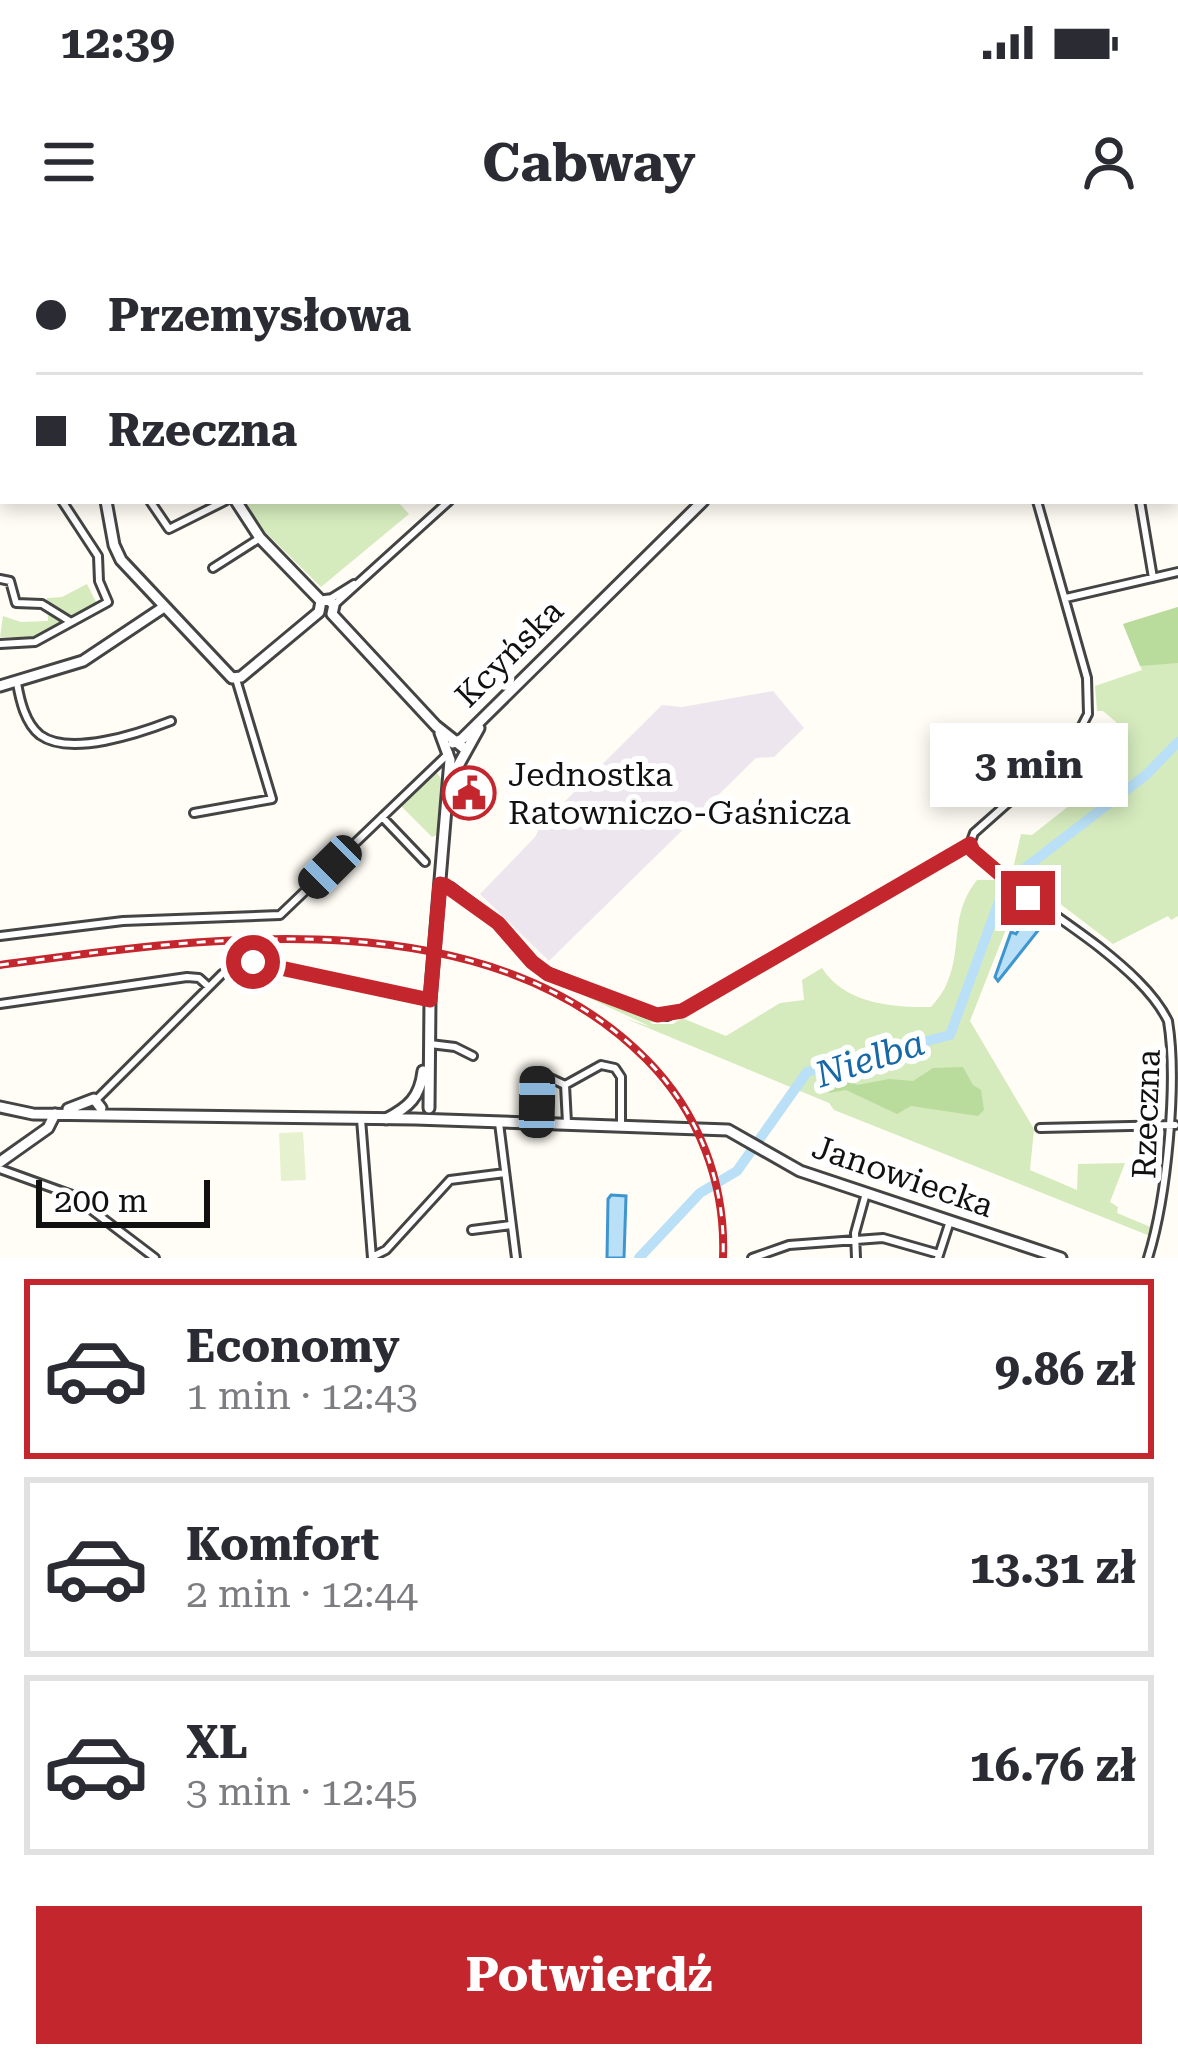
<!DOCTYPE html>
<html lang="pl">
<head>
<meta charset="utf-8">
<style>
  body { margin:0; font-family:"Roboto Serif",serif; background:#f2f2f3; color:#2b2b33; height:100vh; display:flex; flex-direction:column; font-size:45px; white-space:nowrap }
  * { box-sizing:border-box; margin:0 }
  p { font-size:39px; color:#7c7c81 }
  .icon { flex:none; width:66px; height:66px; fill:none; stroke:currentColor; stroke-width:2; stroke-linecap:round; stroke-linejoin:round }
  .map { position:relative; height:1018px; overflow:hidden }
  .sheet { display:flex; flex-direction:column; background:#fff; flex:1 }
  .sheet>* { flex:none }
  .hud { position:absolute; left:0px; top:0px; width:1179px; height:264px; box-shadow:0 6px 18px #0003; display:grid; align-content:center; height:264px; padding:0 36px; background:#fff }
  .scale { position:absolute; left:36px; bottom:30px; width:174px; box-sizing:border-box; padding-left:12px; border:6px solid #111; border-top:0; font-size:33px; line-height:42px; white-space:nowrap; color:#111; -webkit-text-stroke:9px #fff; paint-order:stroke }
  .end { position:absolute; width:54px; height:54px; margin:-27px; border:15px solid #c4262e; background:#fff; box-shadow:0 0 0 6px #fff }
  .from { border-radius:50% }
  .bubble { position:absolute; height:84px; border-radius:0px; background:#fff; box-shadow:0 6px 18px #0003; font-size:39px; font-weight:700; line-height:84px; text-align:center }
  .car { position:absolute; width:36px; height:72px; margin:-36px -18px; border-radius:15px; box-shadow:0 0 9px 3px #0007; background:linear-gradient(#222 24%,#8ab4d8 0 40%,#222 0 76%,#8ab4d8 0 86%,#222 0) }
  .hud b { display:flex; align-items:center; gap:42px; height:114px; font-size:45px }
  .hud b+b { border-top:3px solid #e1e1e2 }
  .hud i { width:30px; height:30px; background:#2b2b33 }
  ul { padding:21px 0 0; list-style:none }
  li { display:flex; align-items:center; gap:36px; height:180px; margin:0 24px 18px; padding:0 12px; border:6px solid #e1e1e2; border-radius:0px }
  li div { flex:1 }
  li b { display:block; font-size:45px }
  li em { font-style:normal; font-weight:700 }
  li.on { border-color:#c4262e }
  li>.icon { width:108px; height:108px; stroke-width:1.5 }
  .primary-button { display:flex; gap:24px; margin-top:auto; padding:24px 36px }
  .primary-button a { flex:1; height:138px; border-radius:0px; background:#c4262e; color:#fff; font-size:48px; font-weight:700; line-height:138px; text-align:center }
  .status { display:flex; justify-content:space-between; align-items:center; height:84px; padding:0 60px; background:#fff; direction:ltr }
  .status svg { height:33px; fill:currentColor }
  header { display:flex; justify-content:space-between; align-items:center; height:156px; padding:0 36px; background:#fff; font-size:54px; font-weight:700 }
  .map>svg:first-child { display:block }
  .industrial { fill:#eee6ef }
  .green { fill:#d5ebbd }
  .forest { fill:#b9dc9c }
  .pitch { fill:#e6f2cf }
  .water { fill:#b9e0f7; stroke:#3f96cf; stroke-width:3 }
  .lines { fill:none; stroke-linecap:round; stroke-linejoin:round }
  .river { stroke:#b9e0f7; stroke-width:10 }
  .minor-casing { stroke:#444; stroke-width:12 }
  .tertiary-casing { stroke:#444; stroke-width:15 }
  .minor { stroke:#fff; stroke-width:6 }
  .tertiary { stroke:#fff; stroke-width:9 }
  .rail-casing { stroke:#c4262e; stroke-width:8 }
  .rail { stroke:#fff; stroke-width:3; stroke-dasharray:9; stroke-linecap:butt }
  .route { stroke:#c4262e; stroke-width:15 }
  .labels { text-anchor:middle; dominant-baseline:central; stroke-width:12; stroke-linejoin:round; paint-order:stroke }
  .street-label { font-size:33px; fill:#111; stroke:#fff }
  .poi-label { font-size:33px; fill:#111; stroke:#fff; text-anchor:start }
  .water-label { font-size:36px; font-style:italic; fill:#1768a6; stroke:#fff }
</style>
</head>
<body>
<div class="status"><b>12:39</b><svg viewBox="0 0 49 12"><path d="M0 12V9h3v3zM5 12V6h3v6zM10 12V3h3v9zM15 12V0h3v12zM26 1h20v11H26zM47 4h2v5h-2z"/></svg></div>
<header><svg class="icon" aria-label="menu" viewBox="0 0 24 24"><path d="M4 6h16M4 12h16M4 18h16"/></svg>Cabway<svg class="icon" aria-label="person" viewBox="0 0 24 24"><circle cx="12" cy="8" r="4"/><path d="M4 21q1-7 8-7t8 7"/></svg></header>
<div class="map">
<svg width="1178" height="1018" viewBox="0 0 1178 1018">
  <rect width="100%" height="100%" fill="#fffdf5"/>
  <path class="industrial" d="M 773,451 L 804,488 L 774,517 L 756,518 L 549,721 L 480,654 L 535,597 L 541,585 L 662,465 L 682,467 Z"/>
  <path class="green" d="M 244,261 L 397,261 L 409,274 L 321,347 L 263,290 Z
    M 87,344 L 99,368 L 60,389 L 57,384 L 47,396 L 32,403 L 29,397 L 0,397 L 3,376 L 21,382 L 48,381 L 47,358 L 62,357 Z
    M 1178,367 L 1178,676 L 1171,680 L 1168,676 L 1113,704 L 1026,638 L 970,781 L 1034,889 L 1030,930 L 1077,950 L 1078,924 L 1125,923 L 1110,962 L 1118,967 L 1117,973 L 1153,988 L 1150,996 L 834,870 L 829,863 L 624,778 L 651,787 L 530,730 L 529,722 L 563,743 L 662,780 L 650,782 L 653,784 L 673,784 L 682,778 L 726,796 L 780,763 L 804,760 L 802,740 L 822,728 C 844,763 892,768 931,767 C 937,760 944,751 947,743 C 963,706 949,675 977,640 L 995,640 L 1012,633 L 1021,594 L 1032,595 L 1121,525 L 1116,482 L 1103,471 L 1097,471 L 1095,446 L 1142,430 L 1123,384 Z
    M 434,529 L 443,541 L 437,595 L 432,597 L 399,564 Z"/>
  <path class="forest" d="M 1178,367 L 1178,423 L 1140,426 L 1123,384 Z
    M 963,827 L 973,845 L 981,850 L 984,870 L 978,876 L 911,866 L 897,874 L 846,850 L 829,853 L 829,843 L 846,838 L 857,845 L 889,839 L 913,841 L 933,828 Z"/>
  <path class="pitch" d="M 303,892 L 306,940 L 281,941 L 279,893 Z"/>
  <path class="water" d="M 1026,677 L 1040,688 L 998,741 L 995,737 L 1011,692 L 1016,694 Z
    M 611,955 L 626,956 L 624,1018 L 607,1018 L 608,959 Z"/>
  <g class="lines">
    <path class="river" d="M 1012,638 L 1146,535 L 1178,502
      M 639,1018 L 700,953 L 737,931 L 807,832 L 950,795 L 1005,645"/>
    <g class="minor-casing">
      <path id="minor" d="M 62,0 L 64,3
        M 442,0 L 442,3
        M 587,0 L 587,3
        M 675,0 L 675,3
        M 799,0 L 800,3
        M 854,0 L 856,3
        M 1162,0 L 1162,3
        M 172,3 L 173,0
        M 1046,3 L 1049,0
        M 1110,3 L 1113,0
        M 1176,17 L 1178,17
        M 1176,101 L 1178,101
        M 0,107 L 3,98
        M 1176,121 L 1178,140
        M 150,261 L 169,289 L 225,261
        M 1140,261 L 1153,338
        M 213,328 L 260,298
        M 0,339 L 10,341 L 16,363 L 42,364 L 71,382
        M 1066,358 L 1178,332
        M 330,359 L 354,344
        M 334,365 L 449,261
        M 0,404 L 35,402 L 108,362 L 99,341 L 98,316 L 62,261
        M 17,443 C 20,460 25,483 40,495 C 70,517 140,493 171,481
        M 194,573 L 272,559 L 236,439
        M 382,577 L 425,622
        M 970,604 L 973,611 C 1012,648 1056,674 1099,707 C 1123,726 1154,752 1168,781 C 1178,842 1167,957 1148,1018
        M 441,644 L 451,647 L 498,683 L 540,729 L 648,773 L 667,776 L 699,762 L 970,604 L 974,593 L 1071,507 L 1088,474 L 1087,438 L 1037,261
        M 0,696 L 123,681 L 280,675 L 449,513
        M 0,764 L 187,737 L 199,738 L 209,747
        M 430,804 L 455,807 L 473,816
        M 565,845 L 601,825 L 615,828 L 621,837 L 621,886
        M 565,845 L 567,883
        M 97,859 L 222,734 L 239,723 L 257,723 L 430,760
        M 361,879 L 372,1018
        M 499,883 L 516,1018
        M 537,884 L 537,832 L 565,845
        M 1040,888 L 1175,885
        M 0,929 L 72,955 L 155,1018
        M 472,990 L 511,985
        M 372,1017 L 386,1010 L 450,940 L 505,933
        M 752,1018 L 789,1005 L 883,998 L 939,1014
        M 856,1018 L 855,993 L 866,953
        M 938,1018 L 950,981"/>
    </g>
    <g class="tertiary-casing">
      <path id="tertiary" d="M 507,0 L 513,3
        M 284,3 L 305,0
        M 963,3 L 966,0
        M 0,49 L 3,50
        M 1176,164 L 1178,164
        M 0,245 L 3,245
        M 106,261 L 114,305 L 121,320 L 232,438 L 241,437 L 319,372 L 321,361 L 329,360 L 334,365 L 332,374 L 436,486 L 465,509
        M 236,261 L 260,298 L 321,361
        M 0,446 L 83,421 L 164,367
        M 453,503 L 462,499 L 703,261
        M 453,535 L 479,488
        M 0,867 L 33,874 L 415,879 L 728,890 L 800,931 L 1061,1018
        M 429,868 L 430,760 L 450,520 L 440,493
        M 68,869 L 94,859 L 101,868
        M 386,879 C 409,867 420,857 423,831
        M 0,922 L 48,888 L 55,874"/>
    </g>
    <use href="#minor" class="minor"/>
    <use href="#tertiary" class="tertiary"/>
    <g class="rail-casing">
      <path id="rail" d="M 0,725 C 206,697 484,656 646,819 C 699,872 726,944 723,1018"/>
    </g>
    <use href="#rail" class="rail"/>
  </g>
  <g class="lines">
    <path class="route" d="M 253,722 L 430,760 L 440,644 L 445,645 L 498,683 L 532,722 L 548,734 L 657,775 L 682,771 L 970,604 L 973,611 L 1028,658"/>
  </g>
  <defs>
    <g id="civic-ring" transform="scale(2.7)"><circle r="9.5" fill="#fff" stroke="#c4262e" stroke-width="1.5"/><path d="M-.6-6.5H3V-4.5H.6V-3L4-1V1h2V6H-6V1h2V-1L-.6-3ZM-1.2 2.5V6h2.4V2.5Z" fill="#c4262e"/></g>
  </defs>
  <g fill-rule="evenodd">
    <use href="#civic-ring" x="469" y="553"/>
  </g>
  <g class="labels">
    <g class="street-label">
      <text transform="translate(509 413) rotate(-45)">Kcyńska</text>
      <text transform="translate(1146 874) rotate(-88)">Rzeczna</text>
      <text transform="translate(903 936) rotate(19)">Janowiecka</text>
    </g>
    <g class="poi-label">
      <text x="508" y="534">Jednostka<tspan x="508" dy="38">Ratowniczo-Gaśnicza</tspan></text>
    </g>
    <g class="water-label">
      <text transform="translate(870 819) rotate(-18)">Nielba</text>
    </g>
  </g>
</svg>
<div class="scale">200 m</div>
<i class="end from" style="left:253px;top:722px"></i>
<i class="end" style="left:1028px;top:658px"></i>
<div class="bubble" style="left:930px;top:483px;width:198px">3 min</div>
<i class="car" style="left:330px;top:627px;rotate:225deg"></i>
<i class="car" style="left:537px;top:862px;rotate:1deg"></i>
<div class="hud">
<b><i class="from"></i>Przemysłowa</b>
<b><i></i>Rzeczna</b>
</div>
</div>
<section class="sheet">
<ul>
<li class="on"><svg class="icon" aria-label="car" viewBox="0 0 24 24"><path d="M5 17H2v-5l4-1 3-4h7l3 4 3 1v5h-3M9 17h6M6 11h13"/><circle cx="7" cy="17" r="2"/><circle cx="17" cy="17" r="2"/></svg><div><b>Economy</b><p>1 min · 12:43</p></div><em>9.86 zł</em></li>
<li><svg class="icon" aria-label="car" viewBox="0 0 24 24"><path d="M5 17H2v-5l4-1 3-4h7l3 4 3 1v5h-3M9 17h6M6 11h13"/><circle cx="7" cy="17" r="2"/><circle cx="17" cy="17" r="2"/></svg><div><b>Komfort</b><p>2 min · 12:44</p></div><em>13.31 zł</em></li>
<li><svg class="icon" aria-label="car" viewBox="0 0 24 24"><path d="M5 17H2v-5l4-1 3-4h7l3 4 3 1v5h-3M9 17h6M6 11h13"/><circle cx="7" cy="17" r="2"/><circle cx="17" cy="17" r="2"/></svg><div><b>XL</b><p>3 min · 12:45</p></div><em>16.76 zł</em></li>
</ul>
<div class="primary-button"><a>Potwierdź</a></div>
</section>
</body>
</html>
